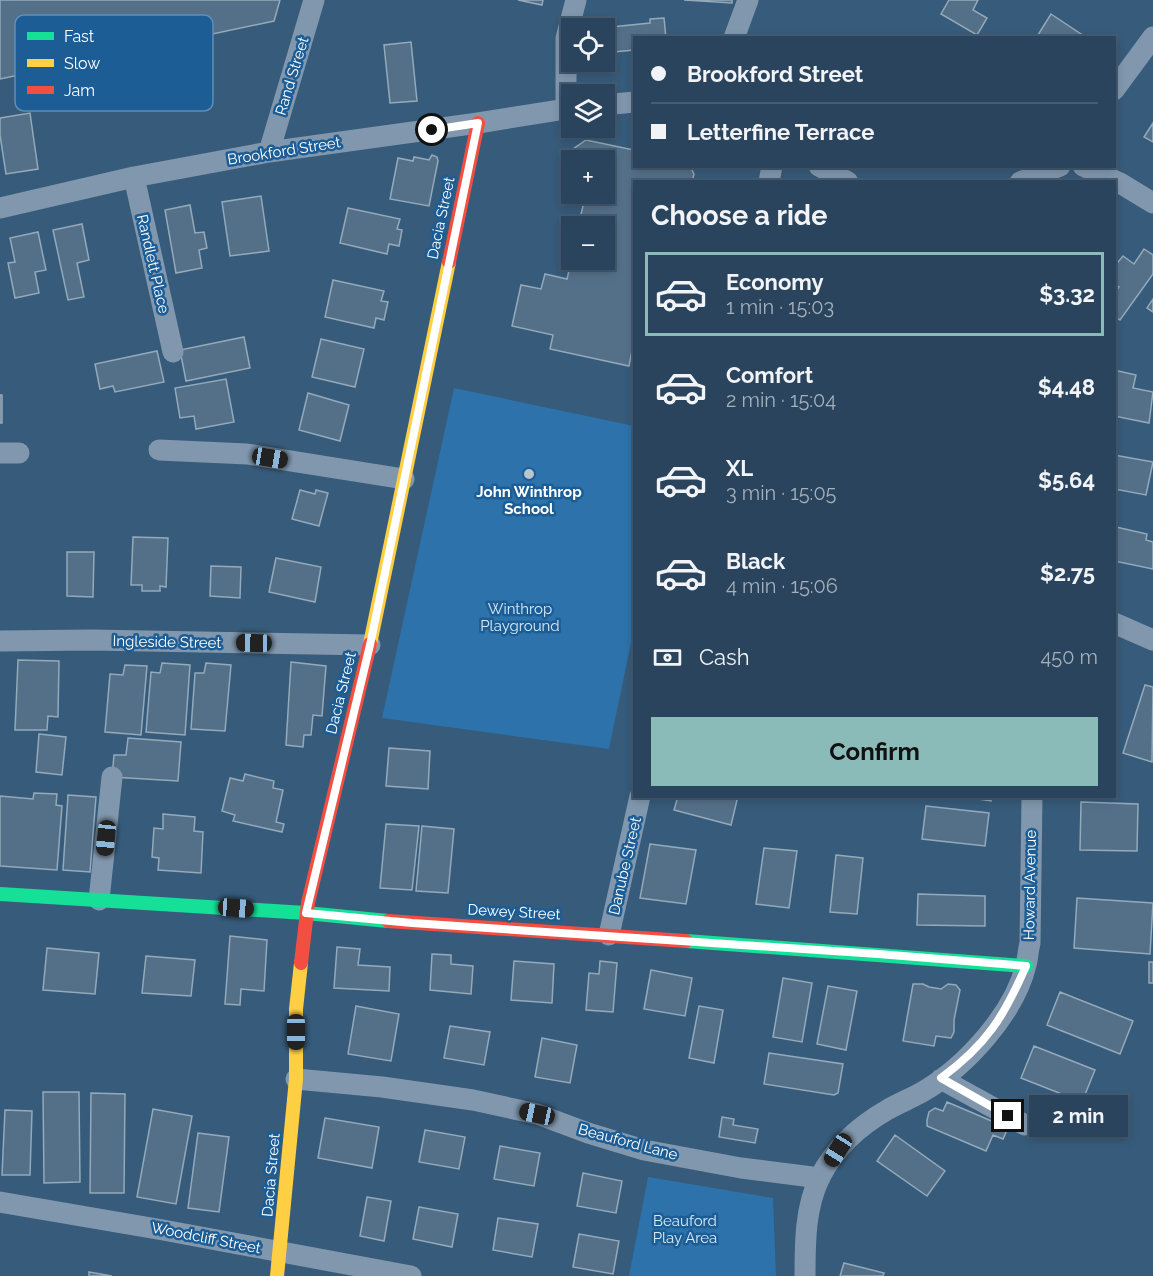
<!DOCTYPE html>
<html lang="en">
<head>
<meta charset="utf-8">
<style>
  body { margin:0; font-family:Raleway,sans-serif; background:#314b62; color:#f1f3f6; height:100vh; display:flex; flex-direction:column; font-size:22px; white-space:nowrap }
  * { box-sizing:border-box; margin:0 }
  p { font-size:20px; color:#a5b0bb }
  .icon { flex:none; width:33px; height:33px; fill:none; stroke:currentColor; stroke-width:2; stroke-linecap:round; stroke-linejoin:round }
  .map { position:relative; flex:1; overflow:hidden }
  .drawer { position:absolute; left:633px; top:180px; width:483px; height:618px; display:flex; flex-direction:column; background:#29445c; border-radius:0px; box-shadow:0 3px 9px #0003,0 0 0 2px #455c72 }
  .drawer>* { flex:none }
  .guide { position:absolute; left:633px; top:36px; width:483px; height:132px; border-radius:0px; box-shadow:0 3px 9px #0003,0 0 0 2px #455c72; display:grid; align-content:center; height:132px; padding:0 18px; background:#29445c }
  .fabs { position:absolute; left:561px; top:18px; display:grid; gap:12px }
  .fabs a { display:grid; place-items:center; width:54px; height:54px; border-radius:0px; background:#29445c; box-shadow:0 3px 9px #0003,0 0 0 2px #455c72; font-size:30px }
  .end { position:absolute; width:27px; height:27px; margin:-14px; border:8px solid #fff; background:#111; box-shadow:0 0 0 3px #111 }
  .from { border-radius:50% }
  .bubble { position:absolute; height:42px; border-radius:0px; background:#29445c; box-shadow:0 3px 9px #0003,0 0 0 2px #455c72; font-size:20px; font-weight:700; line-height:42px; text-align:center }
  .car { position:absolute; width:18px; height:36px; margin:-18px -9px; border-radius:8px; box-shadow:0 0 4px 2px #0007; background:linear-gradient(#222 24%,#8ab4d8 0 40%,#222 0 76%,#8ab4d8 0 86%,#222 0) }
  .guide b { display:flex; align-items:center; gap:21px; height:57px; font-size:22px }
  .guide b+b { border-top:2px solid #455c72 }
  .guide i { width:15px; height:15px; background:#f1f3f6 }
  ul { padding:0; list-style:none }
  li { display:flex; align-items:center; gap:18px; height:84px; margin:0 12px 9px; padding:0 6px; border:3px solid transparent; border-radius:0px }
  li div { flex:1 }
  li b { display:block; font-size:22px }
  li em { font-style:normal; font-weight:700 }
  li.on { border-color:#8bbbb9 }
  li>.icon { width:54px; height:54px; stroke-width:1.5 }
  h2 { padding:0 18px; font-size:27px; line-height:72px }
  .pay { display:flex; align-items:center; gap:15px; height:66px; padding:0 18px; font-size:22px }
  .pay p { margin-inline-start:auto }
  .button { display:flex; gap:12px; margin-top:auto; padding:12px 18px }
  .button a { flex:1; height:69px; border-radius:0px; background:#8bbbb9; color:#111; font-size:24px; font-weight:700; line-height:69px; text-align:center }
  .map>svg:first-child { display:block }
  .green { fill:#2d72aa }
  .building { fill:#547089; stroke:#94a9ba; stroke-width:1.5 }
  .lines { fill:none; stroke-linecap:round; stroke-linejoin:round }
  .street { stroke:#8197ad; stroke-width:21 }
  .fast { stroke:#16e098; stroke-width:14 }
  .slow { stroke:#ffcf43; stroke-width:14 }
  .jam { stroke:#f24e42; stroke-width:14 }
  .route { stroke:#fff; stroke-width:8 }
  .poi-dot { fill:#b9c6d0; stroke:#1c5d95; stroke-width:2 }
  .labels { text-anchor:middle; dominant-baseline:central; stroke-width:5; stroke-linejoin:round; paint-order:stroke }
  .street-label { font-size:15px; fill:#fff; stroke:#1c5d95 }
  .poi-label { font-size:15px; font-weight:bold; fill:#fff; stroke:#1c5d95 }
  .park-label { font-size:15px; fill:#d5eafb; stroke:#1c5d95 }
  .key { fill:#1c5d95; stroke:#608eb5; stroke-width:1.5 }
  .key-label { font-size:16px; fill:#fff }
</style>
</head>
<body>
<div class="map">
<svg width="1153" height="1276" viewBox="0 0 1153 1276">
  <rect width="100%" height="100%" fill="#375b7a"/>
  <path class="green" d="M 454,388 L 634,426 L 634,628 L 609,749 L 382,718 Z
    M 648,1177 L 773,1198 L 776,1276 L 629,1276 Z"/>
  <path class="building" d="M 0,0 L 280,0 L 274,21 L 0,79 Z
    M 518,0 L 543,0 L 542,5 Z
    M 684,0 L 732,0 L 732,3 Z
    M 949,0 L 978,0 L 973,10 L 987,18 L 977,35 L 941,14 Z
    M 1051,14 L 1087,38 L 1036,38 Z
    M 664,18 L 666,38 L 634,38 L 634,50 L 614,52 L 611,27 L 650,23 L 650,19 Z
    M 411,42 L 417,101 L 390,103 L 384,45 Z
    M 30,113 L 38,169 L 6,174 L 0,135 L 0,118 Z
    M 1153,123 L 1153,142 L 1144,137 Z
    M 586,140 L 634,150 L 634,166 L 690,166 L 694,174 L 692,182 L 634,182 L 634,351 L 632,350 L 629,366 L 550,349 L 553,335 L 512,326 L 521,285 L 541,289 L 545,274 L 567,279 L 572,258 L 604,260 L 604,226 L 578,226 L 586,194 L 604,194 L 604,160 L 572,160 L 572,184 L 566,183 L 573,149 Z
    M 432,155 L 437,157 L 438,161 L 429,206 L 390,199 L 398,158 L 413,161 L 414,157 L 429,160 Z
    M 261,196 L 269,251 L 230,256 L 222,202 Z
    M 190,205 L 195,233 L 204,232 L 207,248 L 199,250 L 202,268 L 176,273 L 165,210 Z
    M 348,208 L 400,219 L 397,229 L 402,230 L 399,246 L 389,244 L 387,254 L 340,243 Z
    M 82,224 L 89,260 L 77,263 L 84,297 L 68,300 L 53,230 Z
    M 38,232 L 46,270 L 35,272 L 39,293 L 15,298 L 8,263 L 15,262 L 10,238 Z
    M 1144,249 L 1153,255 L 1153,274 L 1120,320 L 1114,316 L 1114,293 L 1119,287 L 1114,284 L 1114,267 L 1123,256 L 1134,264 Z
    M 333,280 L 384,291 L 381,301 L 388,302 L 384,320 L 376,318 L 374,328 L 325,317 Z
    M 1153,299 L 1153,312 L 1147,308 Z
    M 244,337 L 250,368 L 186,381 L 180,350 Z
    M 321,339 L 364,349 L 355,387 L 312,377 Z
    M 157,351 L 164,382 L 115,392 L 113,386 L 100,389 L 95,364 Z
    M 1114,370 L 1136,375 L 1133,388 L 1153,392 L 1149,423 L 1114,416 Z
    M 226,379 L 234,422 L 196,429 L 194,416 L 180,418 L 175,388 Z
    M 308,393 L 349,405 L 340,441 L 299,430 Z
    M 0,395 L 2,395 L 2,423 L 0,423 Z
    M 1114,455 L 1153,462 L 1146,495 L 1114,489 Z
    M 300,490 L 315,494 L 316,490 L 328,493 L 319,526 L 292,519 Z
    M 1116,527 L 1147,534 L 1146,540 L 1153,542 L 1153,569 L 1114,561 Z
    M 133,537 L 168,538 L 166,587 L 160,586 L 160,591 L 142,591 L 142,585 L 131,585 Z
    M 67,552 L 94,552 L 93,597 L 67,596 Z
    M 276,558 L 321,567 L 315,602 L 269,592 Z
    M 211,566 L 241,567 L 240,598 L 210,596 Z
    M 18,660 L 59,661 L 58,717 L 48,716 L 47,730 L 15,730 Z
    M 291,662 L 326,666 L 322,716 L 313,715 L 311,735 L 304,735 L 303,747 L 286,745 Z
    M 162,663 L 190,665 L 185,735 L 146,732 L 151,672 L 160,673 Z
    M 206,663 L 231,665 L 225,731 L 191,729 L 195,673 L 204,673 Z
    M 125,665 L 147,666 L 141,735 L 105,732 L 110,674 L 123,675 Z
    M 1145,685 L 1153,687 L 1152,762 L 1123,753 Z
    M 39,734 L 66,737 L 62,775 L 36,772 Z
    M 128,738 L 181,742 L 178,781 L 112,777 L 114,755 L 126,755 Z
    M 389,748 L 430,751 L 428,789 L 386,786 Z
    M 245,774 L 274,781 L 273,788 L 283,790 L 276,822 L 284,824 L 282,832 L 233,821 L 235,815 L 222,811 L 230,778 L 243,781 Z
    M 34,793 L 57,794 L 56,805 L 62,806 L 57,870 L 0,866 L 0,796 L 33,799 Z
    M 68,795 L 96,797 L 90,872 L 63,870 Z
    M 678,796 L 738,796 L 731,825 L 674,810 Z
    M 957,796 L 991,796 L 991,801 Z
    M 1081,802 L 1138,804 L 1137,851 L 1080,850 Z
    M 926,806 L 989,813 L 985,846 L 922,839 Z
    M 163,814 L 195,817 L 194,831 L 203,832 L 201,873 L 158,870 L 159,858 L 152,857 L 154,828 L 163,829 Z
    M 386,824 L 419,826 L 412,890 L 380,888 Z
    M 422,826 L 454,829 L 448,893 L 416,891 Z
    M 650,844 L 696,850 L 686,904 L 640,898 Z
    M 764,848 L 797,851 L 789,908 L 756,904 Z
    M 836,855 L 863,858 L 857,914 L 830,912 Z
    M 918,894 L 985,896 L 985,926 L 917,925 Z
    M 1077,898 L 1153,903 L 1150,954 L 1074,948 Z
    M 230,936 L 267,940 L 264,991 L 241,989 L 240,1005 L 225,1004 Z
    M 337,947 L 360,949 L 358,965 L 390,967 L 389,991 L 334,988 Z
    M 47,948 L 99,953 L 95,994 L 43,990 Z
    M 432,954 L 451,955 L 451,964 L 473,966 L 471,994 L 430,990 Z
    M 146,956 L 195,960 L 191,996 L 142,993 Z
    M 514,961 L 554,964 L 552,1003 L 511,1000 Z
    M 600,961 L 617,963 L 613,1012 L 586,1010 L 589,973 L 599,974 Z
    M 1149,962 L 1153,962 L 1153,983 L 1149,983 Z
    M 651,970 L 692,978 L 685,1016 L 644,1009 Z
    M 783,978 L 812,983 L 802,1042 L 773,1037 Z
    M 913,984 L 923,984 L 929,987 L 941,989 L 948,984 L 956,985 L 960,990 L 954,1020 L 954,1032 L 951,1038 L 936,1036 L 934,1046 L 903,1041 Z
    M 828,986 L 857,991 L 846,1050 L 817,1044 Z
    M 1060,992 L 1133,1021 L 1120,1054 L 1047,1025 Z
    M 356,1006 L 399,1014 L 391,1061 L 348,1054 Z
    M 699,1006 L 723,1010 L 714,1063 L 689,1058 Z
    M 450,1026 L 490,1032 L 484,1065 L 444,1058 Z
    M 542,1038 L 577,1045 L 570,1083 L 535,1077 Z
    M 1034,1046 L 1095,1070 L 1082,1102 L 1021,1078 Z
    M 769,1053 L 843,1064 L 838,1093 L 834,1095 L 764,1084 Z
    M 43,1092 L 79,1092 L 80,1182 L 44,1183 Z
    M 91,1093 L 125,1094 L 124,1193 L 90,1193 Z
    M 947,1102 L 1008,1128 L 1003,1139 L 993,1135 L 986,1151 L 927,1126 L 927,1120 L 929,1112 L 935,1108 L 943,1111 Z
    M 153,1109 L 192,1116 L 176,1204 L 137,1197 Z
    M 5,1110 L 32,1111 L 30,1175 L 2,1175 Z
    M 722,1117 L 734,1119 L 733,1125 L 758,1129 L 755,1143 L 719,1137 Z
    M 325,1118 L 379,1127 L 372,1168 L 318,1158 Z
    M 425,1130 L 465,1137 L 459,1169 L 419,1162 Z
    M 198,1133 L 229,1137 L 219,1212 L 188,1208 Z
    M 895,1135 L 945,1171 L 927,1196 L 877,1161 Z
    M 500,1146 L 540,1153 L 534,1186 L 494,1179 Z
    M 583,1173 L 622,1181 L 616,1213 L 577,1206 Z
    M 367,1197 L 391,1201 L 384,1241 L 360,1236 Z
    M 419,1207 L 458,1214 L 452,1247 L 413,1239 Z
    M 498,1218 L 538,1224 L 532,1257 L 493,1250 Z
    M 579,1234 L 619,1241 L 613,1274 L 573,1267 Z
    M 844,1263 L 884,1273 L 883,1276 L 840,1276 Z
    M 89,1272 L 112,1276 L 89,1276 Z"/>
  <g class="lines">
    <path class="street" d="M 734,38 L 748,0
      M 1114,90 L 1153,37
      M 604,105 L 634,102
      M 566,109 L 566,38 L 576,0
      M 269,152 L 314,0
      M 819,166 L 848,182
      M 1083,166 L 1120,183 L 1153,203
      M 134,177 L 173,352
      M 769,182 L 772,166
      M 1020,182 L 1060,166
      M 0,208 L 134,177 L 269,152 L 478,123 L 572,108
      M 159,450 L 247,454 L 404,479
      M 0,453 L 19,453
      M 1114,623 L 1153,640
      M 0,641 L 92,640 L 370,645
      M 99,900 L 112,777
      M 609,935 L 640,796
      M 296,1079 L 382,1087 L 473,1100 L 537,1114 L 588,1133 L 644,1150 L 741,1168 L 820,1178
      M 941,1079 L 1025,1125
      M 0,1202 L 163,1230 L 411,1276
      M 805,1276 C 805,1243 805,1207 820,1177 C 835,1148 859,1126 887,1110 C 899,1103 912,1098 924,1091 C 966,1066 1014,1014 1026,965 C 1028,958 1028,950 1030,943 L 1032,796"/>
    <path class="fast" d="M 0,894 L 306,913 L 388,921
      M 686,941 L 1026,966"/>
    <path class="slow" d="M 370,644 L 449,262
      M 277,1276 L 296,1079 L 296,1009 L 301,963"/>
    <path class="jam" d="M 449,262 L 478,123
      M 388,921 L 686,941
      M 301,963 L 308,903 L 370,644"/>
  </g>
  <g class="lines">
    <path class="route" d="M 432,130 L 478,123 L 370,645 L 306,913 L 412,923 L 878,954 L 1026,966 C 1004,1017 986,1045 941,1078 L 1008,1116"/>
  </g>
  <circle class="poi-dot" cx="529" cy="474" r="6"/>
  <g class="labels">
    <g class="street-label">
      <text transform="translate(292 76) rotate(-73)">Rand Street</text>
      <text transform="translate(284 151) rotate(-9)">Brookford Street</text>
      <text transform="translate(441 218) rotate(-78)">Dacia Street</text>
      <text transform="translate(153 264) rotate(77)">Randlett Place</text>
      <text transform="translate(167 642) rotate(1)">Ingleside Street</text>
      <text transform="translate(341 693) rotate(-76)">Dacia Street</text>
      <text transform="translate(625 866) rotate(-77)">Danube Street</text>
      <text transform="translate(1030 885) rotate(-89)">Howard Avenue</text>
      <text transform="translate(514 912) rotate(3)">Dewey Street</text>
      <text transform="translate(628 1142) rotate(15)">Beauford Lane</text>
      <text transform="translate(271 1175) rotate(-85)">Dacia Street</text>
      <text transform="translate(206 1238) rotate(11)">Woodcliff Street</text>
    </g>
    <g class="poi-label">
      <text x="529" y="492">John Winthrop<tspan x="529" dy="17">School</tspan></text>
    </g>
    <g class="park-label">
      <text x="520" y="609">Winthrop<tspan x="520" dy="17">Playground</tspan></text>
      <text x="685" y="1221">Beauford<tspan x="685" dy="17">Play Area</tspan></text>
    </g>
  </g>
  <rect x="15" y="15" width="198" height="96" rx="9" class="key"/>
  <rect x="27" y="32" width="27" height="8" fill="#16e098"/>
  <rect x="27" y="59" width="27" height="8" fill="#ffcf43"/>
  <rect x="27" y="86" width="27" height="8" fill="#f24e42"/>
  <g class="key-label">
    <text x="64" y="42">Fast</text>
    <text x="64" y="69">Slow</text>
    <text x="64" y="96">Jam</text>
  </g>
</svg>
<div class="fabs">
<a><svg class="icon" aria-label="locate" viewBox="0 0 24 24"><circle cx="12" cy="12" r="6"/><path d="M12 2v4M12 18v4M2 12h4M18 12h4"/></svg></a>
<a><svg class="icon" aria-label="layers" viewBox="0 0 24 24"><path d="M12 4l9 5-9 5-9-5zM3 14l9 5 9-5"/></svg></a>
<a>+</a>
<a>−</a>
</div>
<i class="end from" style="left:432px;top:130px"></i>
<i class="end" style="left:1008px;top:1116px"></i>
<div class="bubble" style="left:1029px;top:1095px;width:99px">2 min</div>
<i class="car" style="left:270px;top:458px;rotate:99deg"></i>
<i class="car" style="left:254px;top:643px;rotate:271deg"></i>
<i class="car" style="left:106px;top:838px;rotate:186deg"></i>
<i class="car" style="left:236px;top:908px;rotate:94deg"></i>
<i class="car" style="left:296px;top:1032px;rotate:180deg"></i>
<i class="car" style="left:537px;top:1114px;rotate:282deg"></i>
<i class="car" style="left:838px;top:1150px;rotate:212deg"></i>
<div class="guide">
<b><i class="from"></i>Brookford Street</b>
<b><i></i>Letterfine Terrace</b>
</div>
<section class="drawer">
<h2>Choose a ride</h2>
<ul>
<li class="on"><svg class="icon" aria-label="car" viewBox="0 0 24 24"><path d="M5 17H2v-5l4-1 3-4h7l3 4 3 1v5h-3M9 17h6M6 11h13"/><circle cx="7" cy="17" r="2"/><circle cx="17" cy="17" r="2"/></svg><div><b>Economy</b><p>1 min · 15:03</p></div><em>$3.32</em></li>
<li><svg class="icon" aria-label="car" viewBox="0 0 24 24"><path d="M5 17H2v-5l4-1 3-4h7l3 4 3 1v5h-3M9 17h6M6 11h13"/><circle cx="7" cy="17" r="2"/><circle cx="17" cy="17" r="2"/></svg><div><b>Comfort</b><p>2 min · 15:04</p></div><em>$4.48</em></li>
<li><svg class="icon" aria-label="car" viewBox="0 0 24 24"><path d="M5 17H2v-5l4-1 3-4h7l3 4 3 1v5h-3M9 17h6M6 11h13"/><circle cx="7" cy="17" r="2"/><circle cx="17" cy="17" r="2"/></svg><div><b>XL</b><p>3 min · 15:05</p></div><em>$5.64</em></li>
<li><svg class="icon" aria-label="car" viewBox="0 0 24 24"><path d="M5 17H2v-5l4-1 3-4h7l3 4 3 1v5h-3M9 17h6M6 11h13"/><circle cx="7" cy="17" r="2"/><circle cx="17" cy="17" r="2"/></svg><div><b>Black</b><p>4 min · 15:06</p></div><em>$2.75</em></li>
</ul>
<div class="pay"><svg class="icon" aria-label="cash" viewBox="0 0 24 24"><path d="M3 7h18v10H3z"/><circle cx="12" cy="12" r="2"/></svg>Cash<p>450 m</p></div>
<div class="button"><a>Confirm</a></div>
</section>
</div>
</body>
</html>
